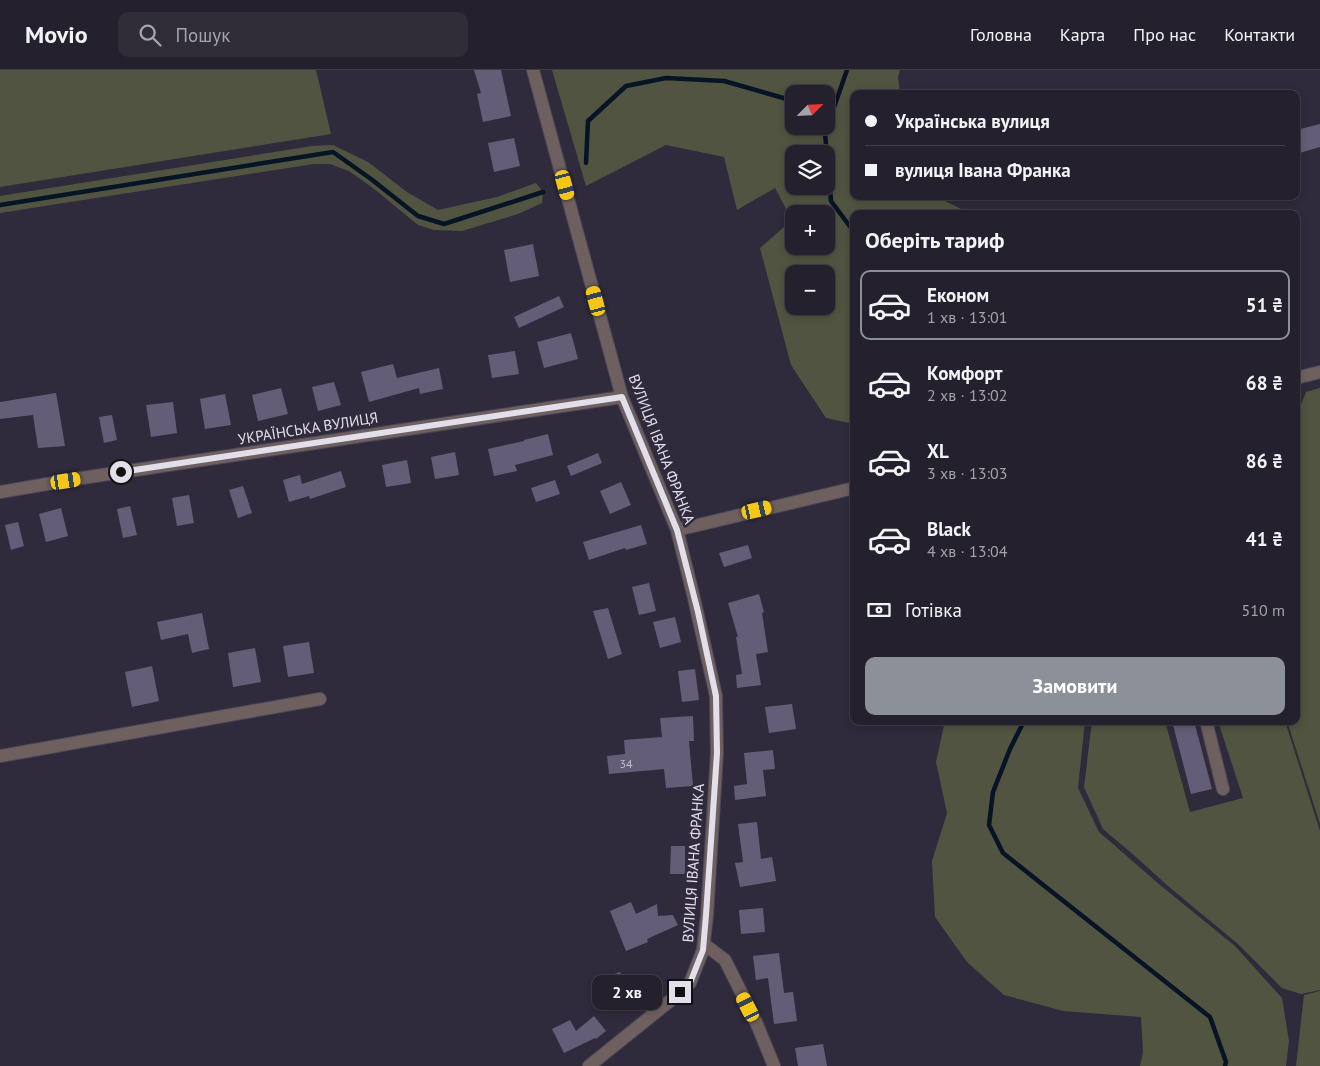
<!DOCTYPE html>
<html lang="uk">
<head>
<meta charset="utf-8">
<style>
  body { margin:0; font-family:"PT Sans",sans-serif; background:#302d39; color:#f1f3f6; height:100vh; display:flex; flex-direction:column; font-size:19px; white-space:nowrap }
  * { box-sizing:border-box; margin:0 }
  p { font-size:16px; color:#a3a3aa }
  .icon { flex:none; width:28px; height:28px; fill:none; stroke:currentColor; stroke-width:2; stroke-linecap:round; stroke-linejoin:round }
  .map { position:relative; flex:1; overflow:hidden }
  .details { position:absolute; left:850px; top:140px; width:450px; height:515px; display:flex; flex-direction:column; background:#24202d; border-radius:10px; box-shadow:0 2px 8px #0003,0 0 0 1px #413e49 }
  .details>* { flex:none }
  .guide { position:absolute; left:850px; top:20px; width:450px; height:110px; border-radius:10px; box-shadow:0 2px 8px #0003,0 0 0 1px #413e49; display:grid; align-content:center; height:110px; padding:0 15px; background:#24202d }
  .needle { width:32px; rotate:66deg }
  .controls { position:absolute; left:785px; top:15px; display:grid; gap:10px }
  .controls a { display:grid; place-items:center; width:50px; height:50px; border-radius:10px; background:#24202d; box-shadow:0 2px 8px #0003,0 0 0 1px #413e49; font-size:25px }
  .end { position:absolute; width:22px; height:22px; margin:-11px; border:6px solid #e2dfeb; background:#111; box-shadow:0 0 0 2px #111 }
  .from { border-radius:50% }
  .bubble { position:absolute; height:35px; border-radius:10px; background:#24202d; box-shadow:0 2px 8px #0003,0 0 0 1px #413e49; font-size:16px; font-weight:600; line-height:35px; text-align:center }
  .car { position:absolute; width:15px; height:30px; margin:-15px -8px; border-radius:6px; box-shadow:0 0 4px 1px #0007; background:linear-gradient(#f5c518 24%,#345 0 40%,#f5c518 0 76%,#345 0 86%,#f5c518 0) }
  .guide b { display:flex; align-items:center; gap:18px; height:48px; font-size:19px }
  .guide b+b { border-top:1px solid #413e49 }
  .guide i { width:12px; height:12px; background:#f1f3f6 }
  ul { padding:0; list-style:none }
  li { display:flex; align-items:center; gap:15px; height:70px; margin:0 10px 8px; padding:0 5px; border:2px solid transparent; border-radius:10px }
  li div { flex:1 }
  li b { display:block; font-size:19px }
  li em { font-style:normal; font-weight:600 }
  li.on { border-color:#8c9099 }
  li>.icon { width:45px; height:45px; stroke-width:1.5 }
  h2 { padding:0 15px; font-size:22px; line-height:60px }
  .pay { display:flex; align-items:center; gap:12px; height:55px; padding:0 15px; font-size:19px }
  .pay p { margin-inline-start:auto }
  .cta { display:flex; gap:10px; margin-top:auto; padding:10px 15px }
  .cta a { flex:1; height:58px; border-radius:10px; background:#8c9099; color:#fff; font-size:20px; font-weight:600; line-height:58px; text-align:center }
  header { display:flex; align-items:center; gap:30px; box-sizing:border-box; height:70px; padding:0 25px; background:#24202d; border-bottom:1px solid #413e49 }
  header strong { font-size:24px }
  nav { display:flex; gap:28px; margin-inline-start:auto; font-size:18px }
  .search { width:350px; height:45px; background:#302d39; display:flex; align-items:center; gap:12px; box-sizing:border-box; padding:0 18px; border-radius:10px; color:#a3a3aa; font-size:19px }
  .map>svg:first-child { display:block }
  .green { fill:#515440; fill-rule:evenodd }
  .lines { fill:none; stroke-linecap:round; stroke-linejoin:round }
  .stream { stroke:#061426; stroke-width:4.5 }
  .building { fill:#645d77 }
  .minor-casing { stroke:#4c4858; stroke-width:14 }
  .minor { stroke:#6f6060; stroke-width:12 }
  .route { stroke:#e2dfeb; stroke-width:6 }
  .labels { text-anchor:middle; dominant-baseline:central; stroke-width:5; stroke-linejoin:round; paint-order:stroke }
  .number-label { font-size:12px; fill:#c2bece }
  .street-label { font-size:15px; fill:#e2dfeb; stroke:#302b3c }
</style>
</head>
<body>
<header>
<strong>Movio</strong>
<div class="search"><svg class="icon" aria-label="search" viewBox="0 0 24 24"><circle cx="10" cy="10" r="6"/><path d="M15 15l6 6"/></svg>Пошук</div>
<nav><a>Головна</a><a>Карта</a><a>Про нас</a><a>Контакти</a></nav>
</header>
<div class="map">
<svg width="1320" height="996" viewBox="0 0 1320 996">
  <rect width="100%" height="100%" fill="#302b3c"/>
  <path class="green" d="M 0,0 L 316,0 L 331,64 L 0,117 Z
    M 552,0 L 900,0 L 898,7 L 900,24 L 854,24 L 854,126 L 935,126 L 971,144 L 854,144 L 854,354 L 826,348 L 791,295 L 760,178 L 792,150 L 775,118 L 737,140 L 724,87 L 666,75 L 586,116 ZM 794,24 L 826,24 L 826,56 L 794,56 ZM 794,84 L 826,84 L 826,116 L 794,116 ZM 794,144 L 826,144 L 826,176 L 794,176 ZM 794,204 L 826,204 L 826,236 L 794,236 Z
    M 333,75 L 368,92 L 407,122 L 438,140 L 497,127 L 536,113 L 543,122 L 542,133 L 518,144 L 462,161 L 434,160 L 418,155 L 373,118 L 349,101 L 330,94 L 314,94 L 0,143 L 0,126 L 312,76 Z
    M 1320,318 L 1320,754 L 1287,651 L 1296,651 L 1296,348 L 1306,322 Z
    M 945,651 L 1085,651 L 1078,718 L 1099,762 L 1160,815 L 1235,876 L 1282,928 L 1289,971 L 1286,996 L 1140,996 L 1143,982 L 1141,947 L 1063,941 L 1004,925 L 967,892 L 935,847 L 932,791 L 947,743 L 936,692 Z
    M 1092,651 L 1165,651 L 1190,742 L 1243,728 L 1218,651 L 1285,651 L 1320,761 L 1320,920 L 1301,924 L 1282,918 L 1238,874 L 1168,816 L 1136,787 L 1103,759 L 1084,717 Z
    M 1320,921 L 1320,996 L 1296,996 L 1304,925 Z"/>
  <g class="lines">
    <path class="stream" d="M 847,0 L 825,63 L 831,131 L 854,162
      M 586,93 L 588,51 L 626,16 L 666,8 L 724,11 L 794,31
      M 0,135 L 333,82 L 371,109 L 418,146 L 444,154 L 543,122
      M 1024,651 L 1010,679 L 993,722 L 989,755 L 1003,783 L 1210,947 L 1226,992 L 1225,996"/>
  </g>
  <path class="building" d="M 474,0 L 501,0 L 511,46 L 483,52 L 477,24 L 481,23 Z
    M 1320,54 L 1320,77 L 1296,84 L 1296,60 Z
    M 514,68 L 520,96 L 494,102 L 488,73 Z
    M 533,174 L 539,206 L 510,212 L 504,180 Z
    M 559,226 L 564,237 L 519,258 L 514,247 Z
    M 571,263 L 578,289 L 544,298 L 537,272 Z
    M 515,281 L 519,304 L 492,308 L 488,285 Z
    M 393,294 L 397,308 L 439,298 L 443,319 L 420,324 L 419,318 L 369,332 L 361,302 Z
    M 334,312 L 341,335 L 318,341 L 312,317 Z
    M 281,318 L 288,344 L 258,351 L 252,325 Z
    M 56,323 L 65,376 L 38,378 L 33,345 L 0,349 L 0,332 Z
    M 225,324 L 231,355 L 205,359 L 200,329 Z
    M 173,332 L 177,363 L 151,367 L 146,335 Z
    M 112,345 L 117,370 L 104,373 L 99,347 Z
    M 548,364 L 553,385 L 515,395 L 517,401 L 494,406 L 488,379 L 524,371 L 524,370 Z
    M 455,382 L 459,405 L 435,409 L 431,387 Z
    M 598,383 L 602,393 L 571,406 L 567,396 Z
    M 407,390 L 411,413 L 386,417 L 382,395 Z
    M 341,401 L 346,417 L 310,429 L 309,426 L 289,432 L 283,410 L 300,405 L 302,414 Z
    M 555,410 L 560,424 L 536,432 L 531,418 Z
    M 621,412 L 631,435 L 610,444 L 600,421 Z
    M 243,416 L 252,443 L 238,448 L 229,420 Z
    M 189,425 L 194,453 L 177,456 L 172,428 Z
    M 130,436 L 137,465 L 123,468 L 117,439 Z
    M 61,438 L 68,466 L 46,472 L 39,444 Z
    M 18,452 L 24,476 L 11,480 L 5,455 Z
    M 641,455 L 647,474 L 626,480 L 625,478 L 589,490 L 583,472 Z
    M 748,475 L 752,488 L 724,497 L 719,483 Z
    M 649,513 L 656,541 L 639,545 L 632,517 Z
    M 759,524 L 764,542 L 762,543 L 768,582 L 756,584 L 761,615 L 737,618 L 736,605 L 742,604 L 736,567 L 738,567 L 728,533 Z
    M 608,538 L 622,584 L 608,589 L 593,541 Z
    M 202,543 L 209,579 L 192,583 L 188,564 L 161,570 L 157,552 Z
    M 675,547 L 681,572 L 660,578 L 653,552 Z
    M 309,572 L 314,603 L 288,607 L 283,576 Z
    M 255,578 L 261,612 L 233,617 L 228,583 Z
    M 152,596 L 159,631 L 132,637 L 125,602 Z
    M 695,599 L 699,630 L 682,632 L 678,601 Z
    M 792,634 L 796,659 L 769,663 L 765,637 Z
    M 693,646 L 694,671 L 689,671 L 693,716 L 666,718 L 664,699 L 609,704 L 607,686 L 625,684 L 624,670 L 662,667 L 660,648 Z
    M 1172,651 L 1194,651 L 1212,719 L 1191,724 Z
    M 773,680 L 775,699 L 763,700 L 766,726 L 735,730 L 734,716 L 747,714 L 744,683 Z
    M 757,752 L 761,789 L 772,787 L 776,811 L 740,817 L 735,793 L 743,792 L 738,754 Z
    M 671,776 L 685,776 L 685,804 L 670,804 Z
    M 631,832 L 636,844 L 657,834 L 658,846 L 673,845 L 678,855 L 647,869 L 648,872 L 626,881 L 610,841 Z
    M 763,838 L 765,862 L 741,864 L 739,840 Z
    M 779,883 L 784,923 L 793,922 L 797,951 L 774,954 L 768,908 L 756,910 L 753,886 Z
    M 620,902 L 630,928 L 615,934 L 604,908 Z
    M 594,946 L 606,961 L 596,969 L 595,968 L 564,983 L 552,959 L 570,950 L 576,961 Z
    M 823,974 L 827,996 L 798,996 L 795,978 Z"/>
  <g class="lines">
    <g class="minor-casing">
      <path id="minor" d="M 533,0 L 622,327 L 677,460 L 693,524 L 716,626 L 717,683 L 707,845 L 703,880 L 690,913 L 671,930 L 589,996
        M 1296,308 L 1320,302
        M 0,422 L 82,408 L 622,327
        M 677,460 L 854,418
        M 1206,651 L 1223,719
        M 0,686 L 320,629
        M 704,874 L 725,890 L 756,952 L 774,996"/>
    </g>
    <use href="#minor" class="minor"/>
  </g>
  <g class="lines">
    <path class="route" d="M 121,402 L 622,327 L 677,460 L 698,542 L 716,626 L 717,683 L 706,845 L 703,880 L 690,913 L 680,922"/>
  </g>
  <g class="labels">
    <g class="number-label">
      <text x="626" y="693">34</text>
    </g>
    <g class="street-label">
      <text transform="translate(308 358) rotate(-9)">УКРАЇНСЬКА ВУЛИЦЯ</text>
      <text transform="translate(662 379) rotate(69)">ВУЛИЦЯ ІВАНА ФРАНКА</text>
      <text transform="translate(693 793) rotate(-86)">ВУЛИЦЯ ІВАНА ФРАНКА</text>
    </g>
  </g>
</svg>
<div class="controls">
<a><svg class="needle" viewBox="-14 -14 28 28"><path d="M0-13l5 13h-10z" fill="#e53935"/><path d="M0 13l5-13h-10z" fill="#a3a3aa"/></svg></a>
<a><svg class="icon" aria-label="layers" viewBox="0 0 24 24"><path d="M12 4l9 5-9 5-9-5zM3 14l9 5 9-5"/></svg></a>
<a>+</a>
<a>−</a>
</div>
<i class="end from" style="left:121px;top:402px"></i>
<i class="end" style="left:680px;top:922px"></i>
<div class="bubble" style="left:592px;top:905px;width:70px">2 хв</div>
<i class="car" style="left:565px;top:115px;rotate:165deg"></i>
<i class="car" style="left:596px;top:231px;rotate:345deg"></i>
<i class="car" style="left:66px;top:411px;rotate:81deg"></i>
<i class="car" style="left:757px;top:440px;rotate:77deg"></i>
<i class="car" style="left:748px;top:937px;rotate:333deg"></i>
<div class="guide">
<b><i class="from"></i>Українська вулиця</b>
<b><i></i>вулиця Івана Франка</b>
</div>
<section class="details">
<h2>Оберіть тариф</h2>
<ul>
<li class="on"><svg class="icon" aria-label="car" viewBox="0 0 24 24"><path d="M5 17H2v-5l4-1 3-4h7l3 4 3 1v5h-3M9 17h6M6 11h13"/><circle cx="7" cy="17" r="2"/><circle cx="17" cy="17" r="2"/></svg><div><b>Економ</b><p>1 хв · 13:01</p></div><em>51 ₴</em></li>
<li><svg class="icon" aria-label="car" viewBox="0 0 24 24"><path d="M5 17H2v-5l4-1 3-4h7l3 4 3 1v5h-3M9 17h6M6 11h13"/><circle cx="7" cy="17" r="2"/><circle cx="17" cy="17" r="2"/></svg><div><b>Комфорт</b><p>2 хв · 13:02</p></div><em>68 ₴</em></li>
<li><svg class="icon" aria-label="car" viewBox="0 0 24 24"><path d="M5 17H2v-5l4-1 3-4h7l3 4 3 1v5h-3M9 17h6M6 11h13"/><circle cx="7" cy="17" r="2"/><circle cx="17" cy="17" r="2"/></svg><div><b>XL</b><p>3 хв · 13:03</p></div><em>86 ₴</em></li>
<li><svg class="icon" aria-label="car" viewBox="0 0 24 24"><path d="M5 17H2v-5l4-1 3-4h7l3 4 3 1v5h-3M9 17h6M6 11h13"/><circle cx="7" cy="17" r="2"/><circle cx="17" cy="17" r="2"/></svg><div><b>Black</b><p>4 хв · 13:04</p></div><em>41 ₴</em></li>
</ul>
<div class="pay"><svg class="icon" aria-label="cash" viewBox="0 0 24 24"><path d="M3 7h18v10H3z"/><circle cx="12" cy="12" r="2"/></svg>Готівка<p>510 m</p></div>
<div class="cta"><a>Замовити</a></div>
</section>
</div>
</body>
</html>
